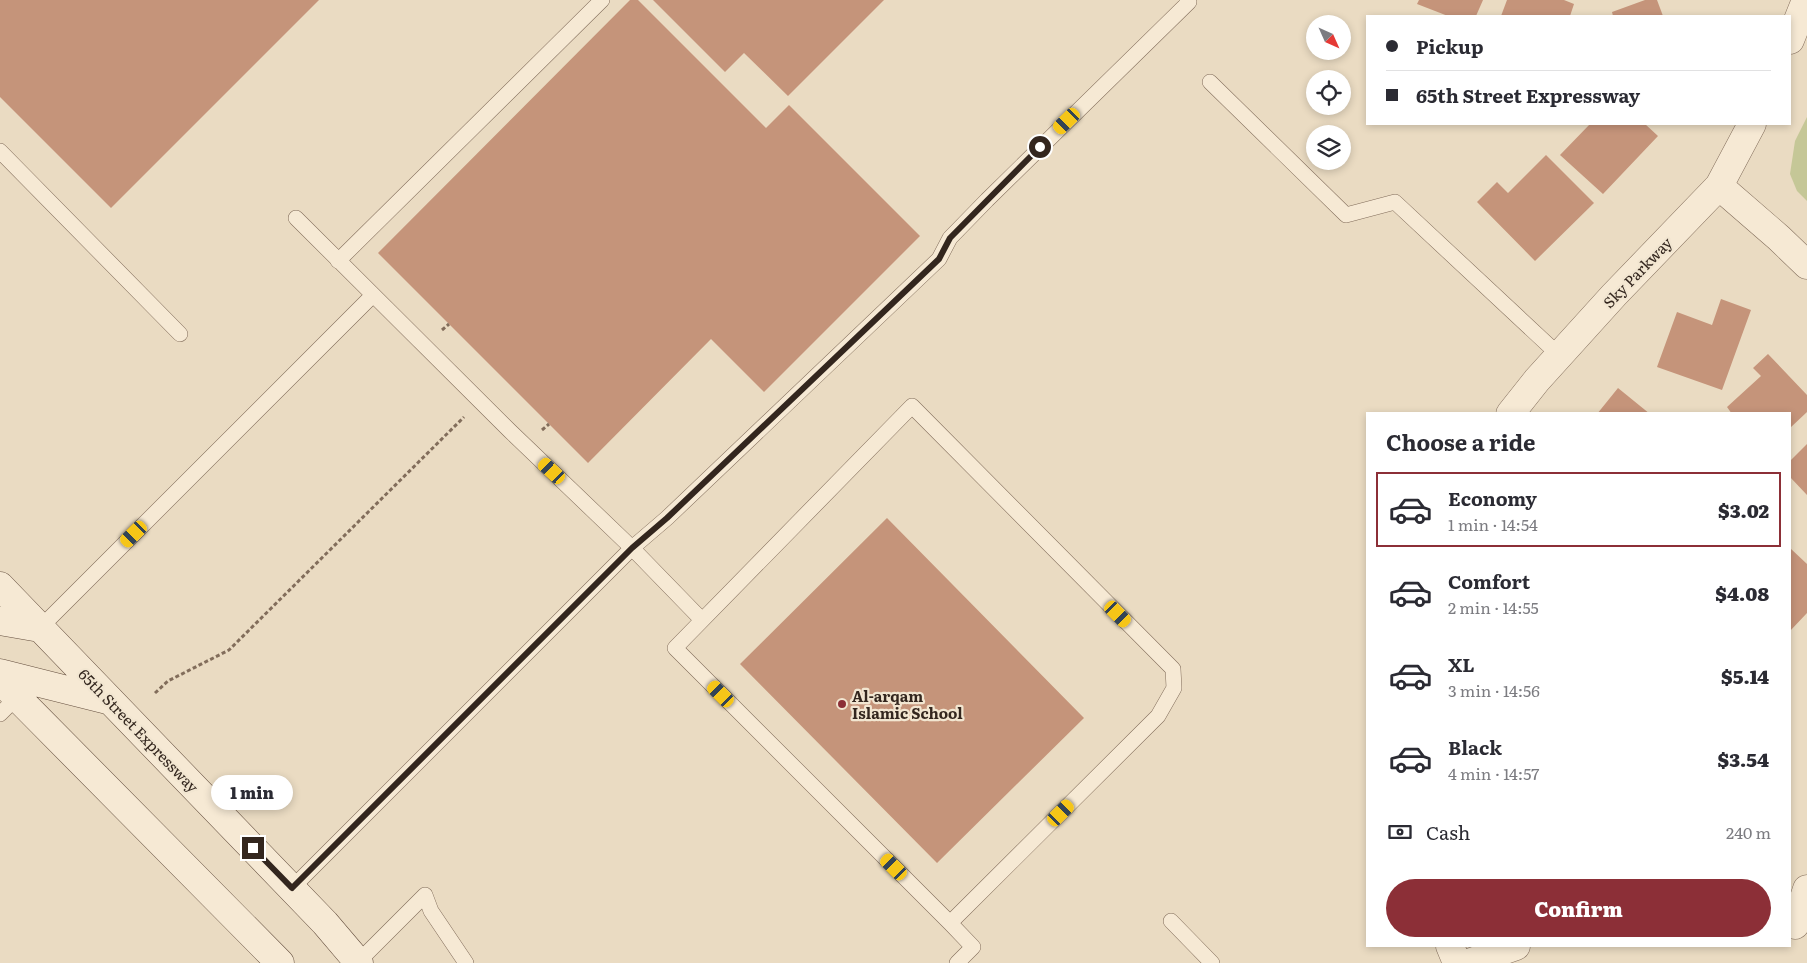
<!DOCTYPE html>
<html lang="en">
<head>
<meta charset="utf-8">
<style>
  body { margin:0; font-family:Literata,serif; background:#f7f7f7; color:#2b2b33; height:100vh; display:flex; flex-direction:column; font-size:19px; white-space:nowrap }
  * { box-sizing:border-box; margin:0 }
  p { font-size:16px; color:#7c7c81 }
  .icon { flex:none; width:28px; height:28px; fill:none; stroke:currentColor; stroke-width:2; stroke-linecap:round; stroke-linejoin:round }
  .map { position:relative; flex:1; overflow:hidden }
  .details { position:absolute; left:1366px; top:412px; width:425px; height:535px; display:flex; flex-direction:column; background:#fff; border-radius:0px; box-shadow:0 2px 8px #0003 }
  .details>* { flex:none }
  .guide { position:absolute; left:1366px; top:15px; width:425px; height:110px; border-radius:0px; box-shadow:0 2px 8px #0003; display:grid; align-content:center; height:110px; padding:0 20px; background:#fff }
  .needle { width:32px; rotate:135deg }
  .controls { position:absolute; left:1306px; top:15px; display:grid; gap:10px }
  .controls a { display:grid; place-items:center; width:45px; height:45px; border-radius:50%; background:#fff; box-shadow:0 2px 8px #0003; font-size:25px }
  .end { position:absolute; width:22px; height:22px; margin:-11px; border:6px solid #33261e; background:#fff; box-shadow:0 0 0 2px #fff }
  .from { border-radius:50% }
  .bubble { position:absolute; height:35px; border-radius:18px; background:#fff; box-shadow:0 2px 8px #0003; font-size:16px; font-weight:800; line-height:35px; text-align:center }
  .car { position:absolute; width:15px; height:30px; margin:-15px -8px; border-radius:6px; box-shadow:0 0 4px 1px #0007; background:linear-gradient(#f5c518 24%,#345 0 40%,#f5c518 0 76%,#345 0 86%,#f5c518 0) }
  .guide b { display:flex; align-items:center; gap:18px; height:48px; font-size:19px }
  .guide b+b { border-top:1px solid #e1e1e2 }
  .guide i { width:12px; height:12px; background:#2b2b33 }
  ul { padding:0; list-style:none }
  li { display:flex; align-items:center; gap:15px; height:75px; margin:0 10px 8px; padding:0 10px; border:2px solid transparent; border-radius:0px }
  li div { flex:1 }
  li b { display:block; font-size:19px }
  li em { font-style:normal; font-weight:800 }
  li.selected { border-color:#8c2f37 }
  li>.icon { width:45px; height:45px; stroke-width:1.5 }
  h2 { padding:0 20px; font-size:22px; line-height:60px }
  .pay { display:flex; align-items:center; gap:12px; height:55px; padding:0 20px; font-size:19px }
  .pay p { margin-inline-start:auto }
  .cta { display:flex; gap:10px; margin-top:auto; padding:10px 20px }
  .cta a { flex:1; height:58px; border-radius:30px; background:#8c2f37; color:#fff; font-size:20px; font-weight:800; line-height:58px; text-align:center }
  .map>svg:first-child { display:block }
  .green { fill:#c5c797 }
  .building { fill:#c5947a }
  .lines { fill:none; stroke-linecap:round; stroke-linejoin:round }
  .service-casing { stroke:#826d5b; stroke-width:16 }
  .minor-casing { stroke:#826d5b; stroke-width:29 }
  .tertiary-casing { stroke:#826d5b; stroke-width:29 }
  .secondary-casing { stroke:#644e3e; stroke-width:29 }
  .path { stroke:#826d5b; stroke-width:3; stroke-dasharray:4 2.5; stroke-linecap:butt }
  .service { stroke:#f6e9d4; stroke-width:15 }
  .minor { stroke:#f6e9d4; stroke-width:28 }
  .tertiary { stroke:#f6e9d4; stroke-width:28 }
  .secondary { stroke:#f6e9d4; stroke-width:28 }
  .route { stroke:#33261e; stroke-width:6 }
  .poi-dot { fill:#8c2f37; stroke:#f2e6d1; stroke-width:2 }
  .labels { text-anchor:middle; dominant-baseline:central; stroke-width:4.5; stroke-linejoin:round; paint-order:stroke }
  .street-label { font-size:15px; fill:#33261e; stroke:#f2e6d1 }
  .poi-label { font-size:15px; font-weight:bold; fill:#33261e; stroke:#f2e6d1; text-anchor:start }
</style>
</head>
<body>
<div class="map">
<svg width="1807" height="963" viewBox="0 0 1807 963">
  <rect width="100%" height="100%" fill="#eadbc2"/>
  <path class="green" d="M 1807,117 L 1807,201 L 1797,191 L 1790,174 L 1795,141 Z"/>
  <path class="building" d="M 0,0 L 319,0 L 111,208 L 0,97 Z
    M 630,0 L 638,0 L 766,128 L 789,105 L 920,236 L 764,392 L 711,339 L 588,463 L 378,253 Z
    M 653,0 L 884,0 L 788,96 L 744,53 L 725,72 Z
    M 1419,0 L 1483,0 L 1476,16 L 1448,16 L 1417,4 Z
    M 1507,0 L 1564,0 L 1574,4 L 1570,16 L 1501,16 Z
    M 1645,0 L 1657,0 L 1663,16 L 1613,16 L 1612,12 Z
    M 1590,124 L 1645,124 L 1658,136 L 1603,194 L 1560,155 Z
    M 1546,155 L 1594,203 L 1535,261 L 1477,202 L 1497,182 L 1508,193 Z
    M 1721,299 L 1751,310 L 1722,390 L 1657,367 L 1677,312 L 1712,325 Z
    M 1768,354 L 1807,395 L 1807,412 L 1790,428 L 1790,414 L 1732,414 L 1727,407 L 1761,376 L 1753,368 Z
    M 1618,388 L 1650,414 L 1597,414 Z
    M 1807,444 L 1807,495 L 1790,477 L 1790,461 Z
    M 887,518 L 1084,718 L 937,863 L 740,664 Z
    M 1790,548 L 1807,564 L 1807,613 L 1790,631 Z"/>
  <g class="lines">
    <g class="service-casing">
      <path id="service" d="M 1210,82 L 1346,215 L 1395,202 L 1560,356
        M 0,151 L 180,334
        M 296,218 L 510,431 L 632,548 L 701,619
        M 338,261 L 602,0
        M 40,628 L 373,295
        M 0,714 L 17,697
        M 292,888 L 632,548 L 667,518 L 939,259 L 950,238 L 987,200 L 1189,2 L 1187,0
        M 1171,921 L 1212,963
        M 950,923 L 1158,716 L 1174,688 L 1173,669 L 912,406 L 675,648 L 950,923 L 973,947 L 957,963
        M 358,962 L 425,895 L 431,911 L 466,963"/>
    </g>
    <g class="minor-casing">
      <path id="minor" d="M 1795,925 L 1807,889
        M 1469,963 L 1516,946"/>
    </g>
    <g class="tertiary-casing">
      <path id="tertiary" d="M 1790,40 L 1806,0
        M 1719,186 L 1779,238 L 1807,265
        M 1510,414 L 1537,380 L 1614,295 L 1719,186 L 1752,124
        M 1450,946 L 1457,963"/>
    </g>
    <g class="secondary-casing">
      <path id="secondary" d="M 0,586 L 325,923 L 359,963
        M 0,621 L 40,628
        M 0,673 L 111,701
        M 0,680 L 280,963"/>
    </g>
    <path class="path" d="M 442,330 L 449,324
      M 542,430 L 549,424
      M 155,693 L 168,681 L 229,650 L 464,417"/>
    <use href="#service" class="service"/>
    <use href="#minor" class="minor"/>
    <use href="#tertiary" class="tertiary"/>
    <use href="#secondary" class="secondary"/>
  </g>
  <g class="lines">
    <path class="route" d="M 253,848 L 292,888 L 632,548 L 667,518 L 939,259 L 950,238 L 1040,147"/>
  </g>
  <circle class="poi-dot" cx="842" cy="704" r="5"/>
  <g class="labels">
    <g class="street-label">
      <text transform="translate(1637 272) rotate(-46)">Sky Parkway</text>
      <text transform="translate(139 730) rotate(46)">65th Street Expressway</text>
    </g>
    <g class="poi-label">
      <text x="852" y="695">Al-arqam<tspan x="852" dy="17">Islamic School</tspan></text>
    </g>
  </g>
</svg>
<div class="controls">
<a><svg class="needle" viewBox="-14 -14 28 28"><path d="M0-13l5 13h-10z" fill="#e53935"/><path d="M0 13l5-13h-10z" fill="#7c7c81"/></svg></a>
<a><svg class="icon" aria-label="locate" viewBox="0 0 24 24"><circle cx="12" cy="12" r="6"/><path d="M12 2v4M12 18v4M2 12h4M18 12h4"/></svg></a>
<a><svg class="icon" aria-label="layers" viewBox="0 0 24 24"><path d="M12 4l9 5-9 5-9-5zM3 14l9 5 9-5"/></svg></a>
</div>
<i class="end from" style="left:1040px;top:147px"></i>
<i class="end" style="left:253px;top:848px"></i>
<div class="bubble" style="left:211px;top:775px;width:82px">1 min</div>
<i class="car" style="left:1067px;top:121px;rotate:226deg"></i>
<i class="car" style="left:552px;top:471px;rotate:313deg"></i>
<i class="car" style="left:134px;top:534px;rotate:225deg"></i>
<i class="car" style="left:1118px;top:614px;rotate:135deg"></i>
<i class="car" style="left:721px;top:694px;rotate:315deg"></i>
<i class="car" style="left:1061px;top:813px;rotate:45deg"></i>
<i class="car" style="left:894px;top:867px;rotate:315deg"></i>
<div class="guide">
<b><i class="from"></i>Pickup</b>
<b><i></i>65th Street Expressway</b>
</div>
<section class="details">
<h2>Choose a ride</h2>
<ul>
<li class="selected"><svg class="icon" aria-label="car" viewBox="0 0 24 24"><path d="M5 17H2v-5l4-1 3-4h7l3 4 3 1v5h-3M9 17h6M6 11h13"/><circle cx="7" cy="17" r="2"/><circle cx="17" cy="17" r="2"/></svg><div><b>Economy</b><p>1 min · 14:54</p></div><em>$3.02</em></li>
<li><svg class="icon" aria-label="car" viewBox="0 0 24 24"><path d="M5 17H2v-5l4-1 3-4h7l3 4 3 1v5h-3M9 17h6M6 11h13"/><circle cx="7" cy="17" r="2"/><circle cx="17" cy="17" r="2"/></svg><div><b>Comfort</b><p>2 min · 14:55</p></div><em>$4.08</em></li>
<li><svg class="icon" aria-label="car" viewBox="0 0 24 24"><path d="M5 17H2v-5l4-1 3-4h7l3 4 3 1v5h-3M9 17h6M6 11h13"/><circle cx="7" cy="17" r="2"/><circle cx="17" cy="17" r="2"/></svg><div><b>XL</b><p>3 min · 14:56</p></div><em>$5.14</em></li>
<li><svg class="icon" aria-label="car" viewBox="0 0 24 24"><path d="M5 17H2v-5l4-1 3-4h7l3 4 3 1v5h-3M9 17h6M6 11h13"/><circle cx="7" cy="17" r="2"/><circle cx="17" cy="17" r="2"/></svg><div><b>Black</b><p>4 min · 14:57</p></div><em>$3.54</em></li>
</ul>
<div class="pay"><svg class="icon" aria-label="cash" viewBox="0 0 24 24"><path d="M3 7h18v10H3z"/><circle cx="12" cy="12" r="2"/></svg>Cash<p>240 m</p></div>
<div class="cta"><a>Confirm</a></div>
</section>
</div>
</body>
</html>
